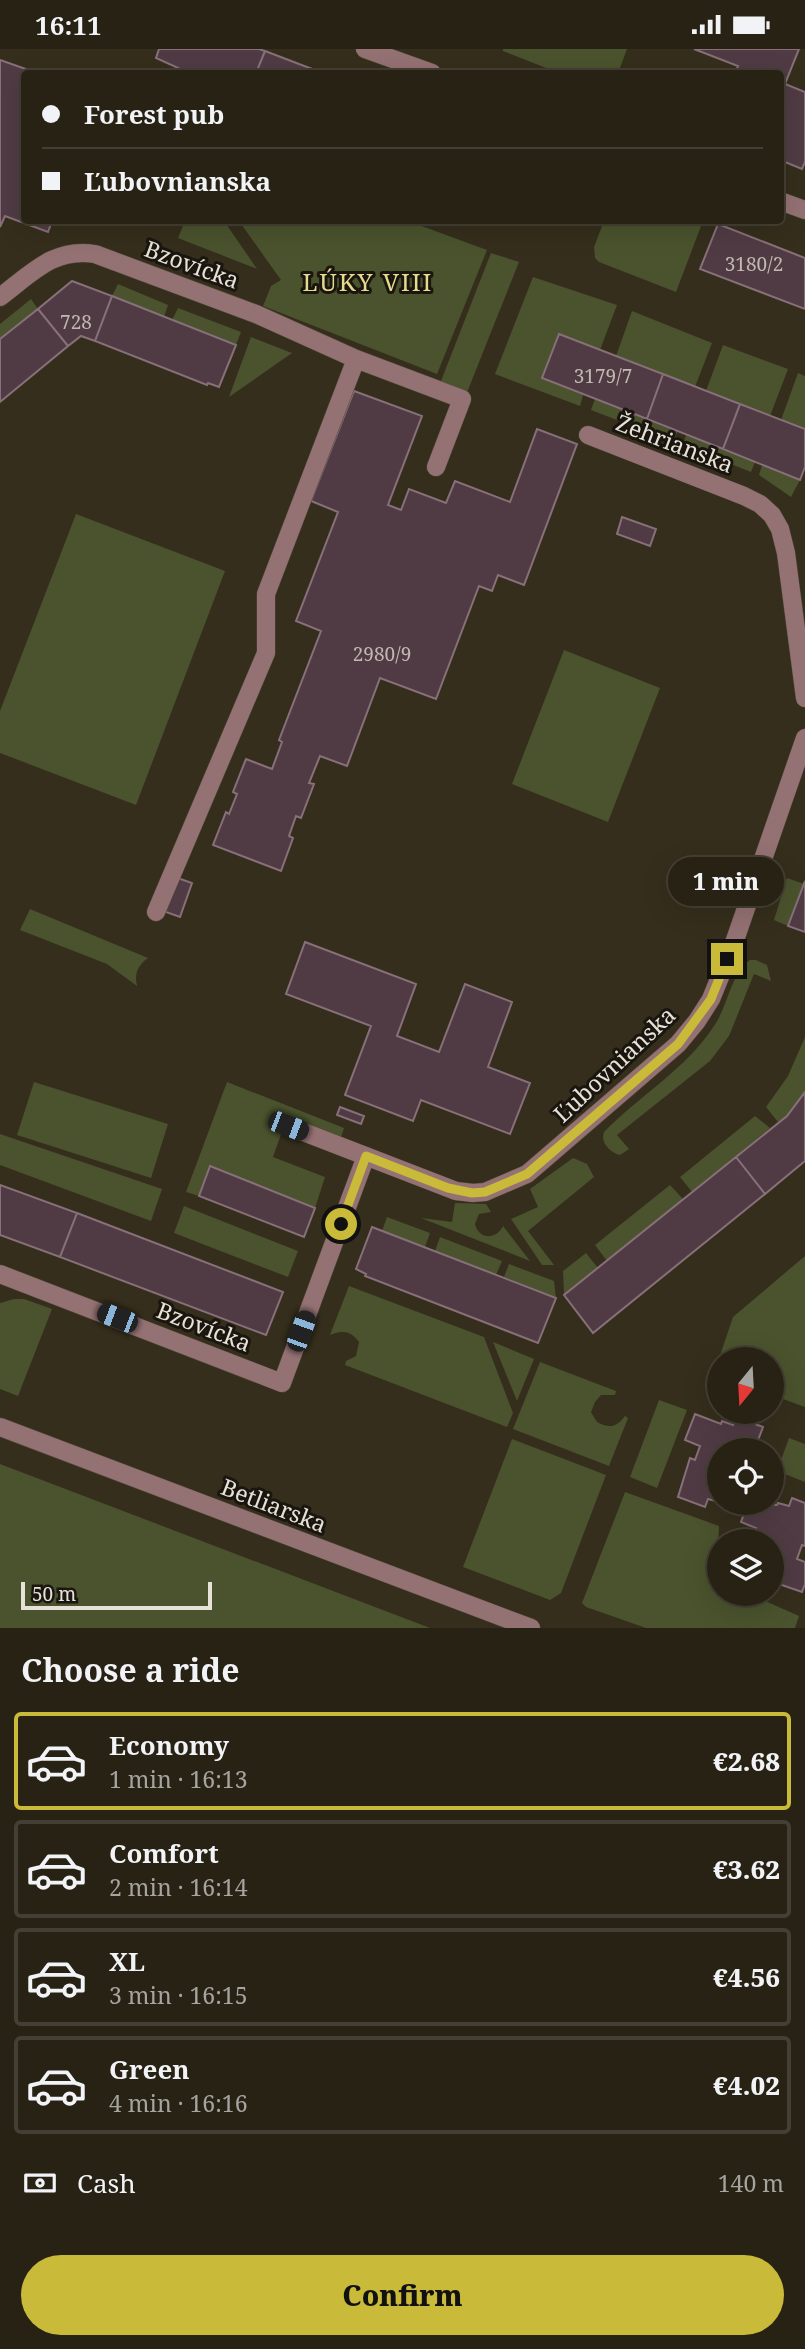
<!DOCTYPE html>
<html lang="en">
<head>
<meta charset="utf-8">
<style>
  body { margin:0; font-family:"Noto Serif",serif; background:#342f22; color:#f1f3f6; height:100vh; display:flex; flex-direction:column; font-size:26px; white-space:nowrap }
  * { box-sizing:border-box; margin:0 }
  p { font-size:23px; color:#a5a4a0 }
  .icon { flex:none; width:38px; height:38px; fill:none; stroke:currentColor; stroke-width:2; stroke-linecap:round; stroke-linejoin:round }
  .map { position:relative; height:1579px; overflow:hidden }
  .details { display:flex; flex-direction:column; background:#282215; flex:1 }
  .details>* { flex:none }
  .top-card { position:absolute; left:21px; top:21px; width:763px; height:154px; border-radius:7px; box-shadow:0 7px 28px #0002,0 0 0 2px #443f34; display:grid; align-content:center; height:154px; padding:0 21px; background:#282215 }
  .needle { width:46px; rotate:198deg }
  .buttons { position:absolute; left:707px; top:1298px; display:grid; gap:14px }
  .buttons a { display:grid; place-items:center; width:77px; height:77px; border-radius:50%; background:#282215; box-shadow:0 7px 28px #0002,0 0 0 2px #443f34; font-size:35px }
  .scale { position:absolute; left:21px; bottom:18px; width:191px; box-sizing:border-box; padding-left:7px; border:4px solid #e7e2d7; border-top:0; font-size:19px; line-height:24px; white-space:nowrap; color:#e7e2d7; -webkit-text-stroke:5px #1a160f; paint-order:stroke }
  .end { position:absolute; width:32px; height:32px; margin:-16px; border:9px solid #caba3a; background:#111; box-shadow:0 0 0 4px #111 }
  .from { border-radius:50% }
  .bubble { position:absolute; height:49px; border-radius:24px; background:#282215; box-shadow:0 7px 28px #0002,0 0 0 2px #443f34; font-size:23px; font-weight:800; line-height:49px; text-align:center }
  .car { position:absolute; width:21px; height:42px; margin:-21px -10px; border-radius:9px; box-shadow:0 0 5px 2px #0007; background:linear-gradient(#222 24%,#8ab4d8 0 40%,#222 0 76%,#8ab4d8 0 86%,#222 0) }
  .top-card b { display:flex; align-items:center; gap:24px; height:66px; font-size:26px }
  .top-card b+b { border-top:2px solid #443f34 }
  .top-card i { width:18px; height:18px; background:#f1f3f6 }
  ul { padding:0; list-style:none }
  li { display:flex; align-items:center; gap:21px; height:98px; margin:0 14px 10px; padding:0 7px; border:4px solid #443f34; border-radius:7px }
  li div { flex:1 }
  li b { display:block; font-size:26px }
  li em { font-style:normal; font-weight:800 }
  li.current { border-color:#caba3a }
  li>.icon { width:63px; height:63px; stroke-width:1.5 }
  h2 { padding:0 21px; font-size:32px; line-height:84px }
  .pay { display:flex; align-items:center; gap:18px; height:77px; padding:0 21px; font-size:26px }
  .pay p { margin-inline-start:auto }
  .action { display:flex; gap:14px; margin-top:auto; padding:14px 21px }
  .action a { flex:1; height:80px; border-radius:42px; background:#caba3a; color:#111; font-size:28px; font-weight:800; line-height:80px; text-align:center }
  .status { display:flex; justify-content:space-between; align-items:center; height:49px; padding:0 35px; background:#282215; direction:ltr }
  .status svg { height:19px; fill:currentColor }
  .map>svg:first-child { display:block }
  .green { fill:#4a532d }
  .building { fill:#503b44; stroke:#877079; stroke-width:2 }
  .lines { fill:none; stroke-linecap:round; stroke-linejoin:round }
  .minor-casing { stroke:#514b3a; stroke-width:19 }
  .minor { stroke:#947173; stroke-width:18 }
  .route { stroke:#caba3a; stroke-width:9 }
  .labels { text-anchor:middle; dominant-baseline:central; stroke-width:6; stroke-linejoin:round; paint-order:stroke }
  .number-label { font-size:19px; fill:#c1b8b2 }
  .street-label { font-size:23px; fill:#e7e2d7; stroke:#1a160f }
  .neighbourhood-label { font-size:24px; letter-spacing:2px; fill:#e5db8c; stroke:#1a160f }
</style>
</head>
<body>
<div class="status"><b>16:11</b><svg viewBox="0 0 49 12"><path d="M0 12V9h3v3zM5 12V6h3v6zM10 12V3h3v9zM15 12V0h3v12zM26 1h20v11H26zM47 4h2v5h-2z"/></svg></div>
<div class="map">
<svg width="805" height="1579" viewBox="0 0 805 1579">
  <rect width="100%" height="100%" fill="#352e1c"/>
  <path class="green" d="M 503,0 L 627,0 L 618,24 L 559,24 L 503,2 Z
    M 185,172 L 224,172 L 257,220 L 178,189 Z
    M 239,172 L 408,172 L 487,201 L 437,325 L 263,257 L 271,237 L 281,231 Z
    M 604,172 L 703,172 L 676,243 L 599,213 L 595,209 L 594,198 Z
    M 491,204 L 519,213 L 466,346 L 439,337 Z
    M 533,228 L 617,256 L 600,301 L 543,329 L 583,346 L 580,357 L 495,325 Z
    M 118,235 L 168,256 L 164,268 L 112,247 Z
    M 31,250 L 38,260 L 0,290 L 0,275 Z
    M 178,259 L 241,283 L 236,296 L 172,271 Z
    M 632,262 L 712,294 L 695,338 L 616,307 Z
    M 251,288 L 292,304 L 229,348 Z
    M 723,296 L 788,320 L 770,367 L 706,342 Z
    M 798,324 L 805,327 L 805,380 L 781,371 Z
    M 595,350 L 677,383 L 674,393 L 591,361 Z
    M 686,386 L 755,413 L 751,423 L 683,396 Z
    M 762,416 L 800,431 L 791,448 L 759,426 Z
    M 76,465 L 225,522 L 136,756 L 0,704 L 0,662 Z
    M 564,601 L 660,639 L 608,773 L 512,735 Z
    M 787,829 L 804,835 L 788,877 L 774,871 Z
    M 30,860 L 148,909 C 138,916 134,925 137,937 L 107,915 L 20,881 Z
    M 750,911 L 756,911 L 767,916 L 771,932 L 754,925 L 729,987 L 710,1012 L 617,1086 L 629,1100 L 620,1106 C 610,1103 600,1094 604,1083 C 640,1046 685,1021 714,977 C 728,957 731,924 750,911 Z
    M 805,988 L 805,1043 L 787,1067 L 778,1073 L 766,1058 L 788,1027 Z
    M 34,1033 L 168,1075 L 151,1129 L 17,1086 Z
    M 227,1033 L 344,1079 L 340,1091 L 286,1071 L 273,1108 L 325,1128 L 315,1159 L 210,1118 L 199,1147 L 186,1143 Z
    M 755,1067 L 770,1079 L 692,1143 L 680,1128 Z
    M 0,1085 L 162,1140 L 151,1172 L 0,1116 Z
    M 573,1109 L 587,1115 L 594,1128 L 528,1182 L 554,1216 L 542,1216 L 511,1170 L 538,1158 L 530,1140 Z
    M 670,1136 L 683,1150 L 607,1212 L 595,1196 Z
    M 455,1154 L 486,1155 L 491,1163 L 479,1165 L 475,1175 C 479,1191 496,1191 503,1177 L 530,1212 L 421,1169 L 452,1173 Z
    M 184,1157 L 298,1202 L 288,1228 L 174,1184 Z
    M 387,1168 L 430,1184 L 425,1198 L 382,1182 Z
    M 440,1188 L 502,1212 L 496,1226 L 435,1202 Z
    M 586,1204 L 598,1219 L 564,1246 L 563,1222 Z
    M 805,1207 L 805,1358 L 772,1346 L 772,1311 L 719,1311 L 719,1326 L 714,1324 L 733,1268 Z
    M 509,1215 L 554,1232 L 556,1249 L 504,1228 Z
    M 349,1237 L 484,1288 L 513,1364 L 507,1378 L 345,1316 L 346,1312 L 356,1307 L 359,1293 C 351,1282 342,1281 330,1286 Z
    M 14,1250 L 24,1250 L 52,1260 L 18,1347 L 0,1340 L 0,1254 Z
    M 493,1293 L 534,1310 L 517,1352 Z
    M 540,1313 L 616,1342 L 615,1346 L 601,1346 L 595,1353 L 591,1363 L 597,1373 C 609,1380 617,1378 625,1367 L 628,1369 L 609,1417 L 513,1380 Z
    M 659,1351 L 687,1361 L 657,1439 L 630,1428 Z
    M 789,1389 L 805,1395 L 805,1433 L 777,1422 Z
    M 512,1390 L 606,1426 L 561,1544 L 550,1551 L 463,1518 Z
    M 0,1415 L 430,1579 L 0,1579 Z
    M 625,1443 L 719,1477 L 717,1530 L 719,1532 L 719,1545 L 750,1545 L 799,1567 L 795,1579 L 646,1579 L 586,1558 L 582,1554 Z"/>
  <path class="building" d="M 159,0 L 259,0 L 265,2 L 256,24 L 189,24 L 156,9 Z
    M 694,0 L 799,0 L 785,35 L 805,43 L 805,113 L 802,120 L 780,111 L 780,24 L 735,24 L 738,17 Z
    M 265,2 L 299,15 L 323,24 L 256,24 Z
    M 0,11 L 37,24 L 24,24 L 24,172 L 52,172 L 48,183 L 5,167 L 0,178 Z
    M 718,175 L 805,209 L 805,260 L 700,220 Z
    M 72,232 L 112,247 L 95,292 L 81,287 L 68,297 L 38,260 Z
    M 112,247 L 236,296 L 219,338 L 208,334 L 207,336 L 95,292 Z
    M 38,260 L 68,297 L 0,353 L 0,290 Z
    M 559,285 L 663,325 L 647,370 L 542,329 Z
    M 663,325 L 740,355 L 723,400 L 647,370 Z
    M 354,342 L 422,367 L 388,456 L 401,461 L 409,440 L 446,454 L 455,432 L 510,453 L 537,380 L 577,395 L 524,536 L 498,526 L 492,542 L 479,537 L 436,650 L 380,629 L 347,717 L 320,707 L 309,734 L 314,735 L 301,769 L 296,767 L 289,787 L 293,789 L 281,822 L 213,796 L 226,763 L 229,765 L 237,745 L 233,743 L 246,710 L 272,720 L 282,693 L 279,691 L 321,582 L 296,572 L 338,463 L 311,452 Z
    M 740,355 L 805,380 L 805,418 L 800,431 L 723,400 Z
    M 622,468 L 656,480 L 650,497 L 617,485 Z
    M 175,828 L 192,834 L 180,868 L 163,862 Z
    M 805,832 L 805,883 L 788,877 Z
    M 305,893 L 416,935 L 397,987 L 439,1003 L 465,935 L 512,953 L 488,1018 L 530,1034 L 510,1085 L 421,1051 L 413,1072 L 345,1046 L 371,977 L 286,945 Z
    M 805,1043 L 805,1112 L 765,1145 L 736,1108 L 787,1067 Z
    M 340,1058 L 364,1067 L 361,1075 L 337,1066 Z
    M 736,1108 L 765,1145 L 593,1284 L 564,1246 Z
    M 210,1117 L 315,1159 L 304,1188 L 199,1147 Z
    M 0,1136 L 77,1164 L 60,1208 L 0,1186 Z
    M 77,1164 L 283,1243 L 266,1286 L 60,1208 Z
    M 372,1178 L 556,1249 L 538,1294 L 365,1227 L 366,1225 L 356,1220 Z
    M 695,1365 L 721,1375 L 722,1372 L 733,1376 L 736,1368 L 763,1378 L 754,1402 L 719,1402 L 719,1453 L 708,1450 L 705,1458 L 678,1448 L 690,1409 L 695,1411 L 700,1397 L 685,1391 Z
    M 792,1449 L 805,1454 L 805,1497 L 802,1496 L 797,1510 L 805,1513 L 805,1535 L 802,1543 L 776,1534 L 775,1536 L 772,1535 L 772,1493 L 746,1493 L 747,1490 L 751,1492 L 756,1479 L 741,1473 L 748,1454 L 777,1456 L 778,1454 L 789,1457 Z"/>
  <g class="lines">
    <g class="minor-casing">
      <path id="minor" d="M 365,0 L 432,24
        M 780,152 L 805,161
        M 0,248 C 31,225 54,198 95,205 L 256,265 L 356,310 L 462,350 L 436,418
        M 588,386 L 744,447 L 760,455 L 772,466 L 780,480 L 786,504 L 805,649
        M 156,863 L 266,604 L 266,545 L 356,310
        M 288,1077 L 456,1142 L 473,1144 L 485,1143 L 527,1125 L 678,995 L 697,972 L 711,950 L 735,891 L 805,689
        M 0,1225 L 282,1334 L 366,1107
        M 0,1378 L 531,1579"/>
    </g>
    <use href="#minor" class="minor"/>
  </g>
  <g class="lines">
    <path class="route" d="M 341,1175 L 366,1107 L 448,1139 L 472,1144 L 485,1143 L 527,1125 L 678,995 L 711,950 L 727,910"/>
  </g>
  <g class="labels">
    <g class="number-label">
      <text x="754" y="215">3180/2</text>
      <text x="76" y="273">728</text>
      <text x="603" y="327">3179/7</text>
      <text x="382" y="605">2980/9</text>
    </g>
    <g class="street-label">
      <text transform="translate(192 215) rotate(20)">Bzovícka</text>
      <text transform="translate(675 394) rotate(21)">Žehrianska</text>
      <text transform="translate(614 1015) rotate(-43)">Ľubovnianska</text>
      <text transform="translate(204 1277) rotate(21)">Bzovícka</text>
      <text transform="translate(274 1456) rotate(21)">Betliarska</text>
    </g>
    <g class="neighbourhood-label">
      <text x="368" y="232">LÚKY VIII</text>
    </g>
  </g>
</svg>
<div class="buttons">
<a><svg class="needle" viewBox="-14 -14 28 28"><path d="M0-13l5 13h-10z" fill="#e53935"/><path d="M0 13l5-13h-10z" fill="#a5a4a0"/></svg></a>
<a><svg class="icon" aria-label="locate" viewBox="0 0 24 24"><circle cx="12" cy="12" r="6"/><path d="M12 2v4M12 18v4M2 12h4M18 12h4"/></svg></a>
<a><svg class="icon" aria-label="layers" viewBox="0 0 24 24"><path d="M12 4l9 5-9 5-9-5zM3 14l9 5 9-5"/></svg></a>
</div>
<div class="scale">50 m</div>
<i class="end from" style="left:341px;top:1175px"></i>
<i class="end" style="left:727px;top:910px"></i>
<div class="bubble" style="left:668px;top:808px;width:116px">1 min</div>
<i class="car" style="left:288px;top:1077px;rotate:111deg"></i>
<i class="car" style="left:117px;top:1269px;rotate:291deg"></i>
<i class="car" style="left:301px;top:1282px;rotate:20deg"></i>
<div class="top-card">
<b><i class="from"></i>Forest pub</b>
<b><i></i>Ľubovnianska</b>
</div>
</div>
<section class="details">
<h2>Choose a ride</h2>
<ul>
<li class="current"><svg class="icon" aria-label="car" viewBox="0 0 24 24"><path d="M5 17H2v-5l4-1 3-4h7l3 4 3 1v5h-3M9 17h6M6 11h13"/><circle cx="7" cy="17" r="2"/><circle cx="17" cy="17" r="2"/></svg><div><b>Economy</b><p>1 min · 16:13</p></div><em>€2.68</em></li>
<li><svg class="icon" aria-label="car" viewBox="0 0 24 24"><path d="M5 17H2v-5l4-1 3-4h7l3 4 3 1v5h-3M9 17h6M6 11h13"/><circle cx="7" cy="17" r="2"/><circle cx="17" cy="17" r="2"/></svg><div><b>Comfort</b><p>2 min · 16:14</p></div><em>€3.62</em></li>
<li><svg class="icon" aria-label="car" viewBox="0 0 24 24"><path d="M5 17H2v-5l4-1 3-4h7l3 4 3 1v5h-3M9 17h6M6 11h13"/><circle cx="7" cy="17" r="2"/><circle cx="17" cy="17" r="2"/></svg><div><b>XL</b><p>3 min · 16:15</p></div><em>€4.56</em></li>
<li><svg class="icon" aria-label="car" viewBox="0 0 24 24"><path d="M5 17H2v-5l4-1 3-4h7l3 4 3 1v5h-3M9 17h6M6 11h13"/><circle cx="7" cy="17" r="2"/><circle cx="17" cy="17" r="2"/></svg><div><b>Green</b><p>4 min · 16:16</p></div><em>€4.02</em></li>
</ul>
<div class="pay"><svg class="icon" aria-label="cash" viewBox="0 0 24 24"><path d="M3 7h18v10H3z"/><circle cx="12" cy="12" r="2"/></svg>Cash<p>140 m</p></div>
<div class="action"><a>Confirm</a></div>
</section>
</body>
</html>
